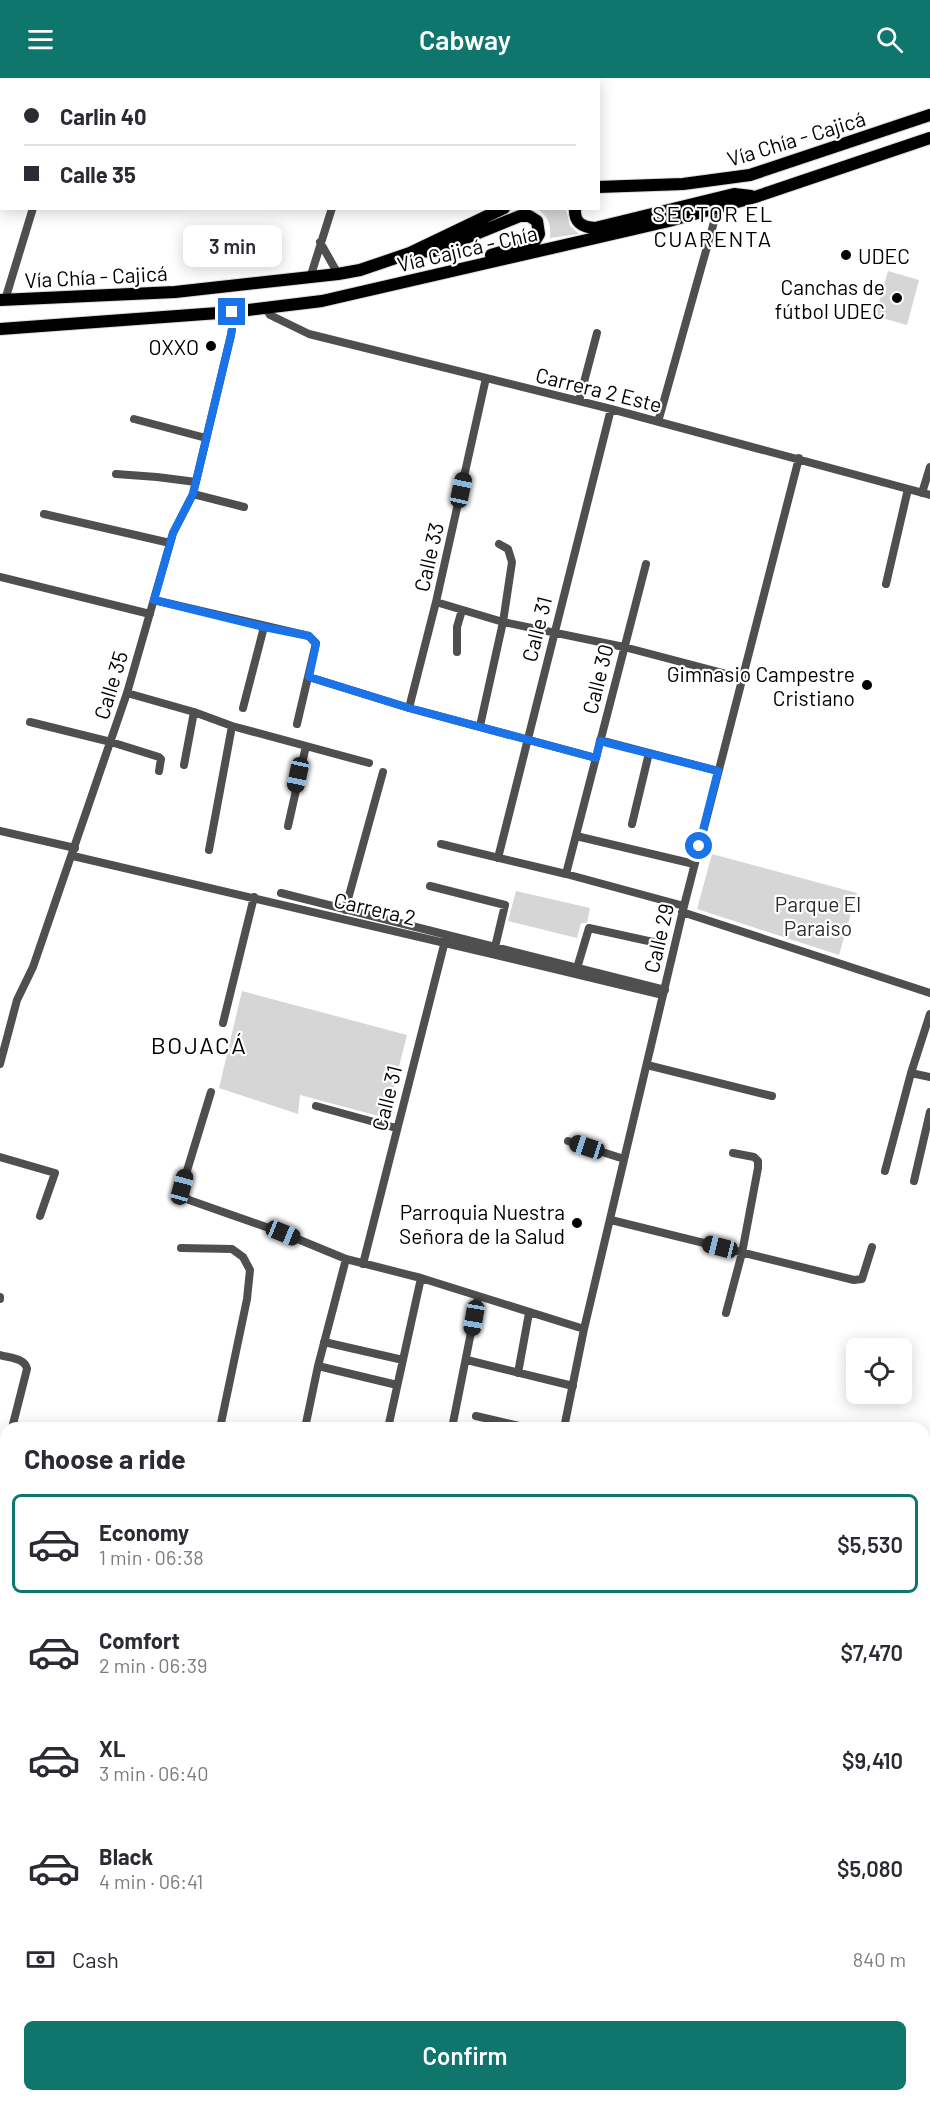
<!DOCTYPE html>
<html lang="en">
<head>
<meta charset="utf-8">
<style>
  body { margin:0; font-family:Barlow,sans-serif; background:#f2f2f3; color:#2b2b33; height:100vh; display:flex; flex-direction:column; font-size:22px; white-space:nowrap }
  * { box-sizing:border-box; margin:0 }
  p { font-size:20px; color:#7c7c81 }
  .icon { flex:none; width:33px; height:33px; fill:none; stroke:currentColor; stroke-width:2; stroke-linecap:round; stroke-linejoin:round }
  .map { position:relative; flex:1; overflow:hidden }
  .sheet { position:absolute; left:0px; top:1344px; width:930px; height:680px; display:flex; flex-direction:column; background:#fff; border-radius:18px 18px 0 0; box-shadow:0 3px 15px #0003 }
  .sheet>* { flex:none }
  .banner { position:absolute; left:0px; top:0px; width:600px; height:132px; box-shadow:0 3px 15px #0003; display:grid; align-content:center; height:132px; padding:0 24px; background:#fff }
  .fabs { position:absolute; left:846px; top:1260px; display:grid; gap:12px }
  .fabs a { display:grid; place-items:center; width:66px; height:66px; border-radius:9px; background:#fff; box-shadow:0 3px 15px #0003; font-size:30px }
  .end { position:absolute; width:27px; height:27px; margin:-14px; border:8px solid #1a73e8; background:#fff; box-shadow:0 0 0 3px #fff }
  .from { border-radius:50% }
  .bubble { position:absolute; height:42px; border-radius:9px; background:#fff; box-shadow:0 3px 15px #0003; font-size:20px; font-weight:600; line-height:42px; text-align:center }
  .car { position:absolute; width:18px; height:36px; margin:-18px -9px; border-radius:8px; box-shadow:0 0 4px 2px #0007; background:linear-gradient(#222 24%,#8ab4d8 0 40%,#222 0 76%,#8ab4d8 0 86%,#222 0) }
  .banner b { display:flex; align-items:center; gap:21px; height:57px; font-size:22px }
  .banner b+b { border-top:2px solid #e1e1e2 }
  .banner i { width:15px; height:15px; background:#2b2b33 }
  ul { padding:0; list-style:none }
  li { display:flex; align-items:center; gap:18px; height:99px; margin:0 12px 9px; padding:0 12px; border:3px solid transparent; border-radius:9px }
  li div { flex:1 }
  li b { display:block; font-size:22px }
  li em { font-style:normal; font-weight:600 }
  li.on { border-color:#0f766e }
  li>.icon { width:54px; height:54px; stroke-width:1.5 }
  h2 { padding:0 24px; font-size:27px; line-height:72px }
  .pay { display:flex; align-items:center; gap:15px; height:66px; padding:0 24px; font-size:22px }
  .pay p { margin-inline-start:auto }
  .button { display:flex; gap:12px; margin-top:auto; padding:12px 24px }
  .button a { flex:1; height:69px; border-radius:9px; background:#0f766e; color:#fff; font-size:24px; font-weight:600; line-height:69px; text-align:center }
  header { display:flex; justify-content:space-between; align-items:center; height:78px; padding:0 24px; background:#0f766e; color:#fff; font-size:27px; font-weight:600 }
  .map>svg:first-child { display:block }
  .green { fill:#d6d6d6 }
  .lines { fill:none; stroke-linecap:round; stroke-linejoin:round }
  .major-casing { stroke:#dbdbdb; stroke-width:12 }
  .highway-casing { stroke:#dbdbdb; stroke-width:14 }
  .minor { stroke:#4f4f4f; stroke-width:8 }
  .major { stroke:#000; stroke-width:10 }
  .highway { stroke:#000; stroke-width:12 }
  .route { stroke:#1a73e8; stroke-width:8 }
  .poi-dot { fill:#000; stroke:#fff; stroke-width:2 }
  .labels { text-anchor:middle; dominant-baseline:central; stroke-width:4.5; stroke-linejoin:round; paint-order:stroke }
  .street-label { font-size:21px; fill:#000; stroke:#fff }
  .poi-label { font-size:21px; fill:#000; stroke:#fff; text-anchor:end }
  .park-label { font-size:21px; fill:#2d2d2d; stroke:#fff }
  .neighbourhood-label { font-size:22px; letter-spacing:1.5px; fill:#000; stroke:#fff }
  .quarter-label { font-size:24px; letter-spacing:1.5px; fill:#000; stroke:#fff }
</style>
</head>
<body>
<header><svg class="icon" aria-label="menu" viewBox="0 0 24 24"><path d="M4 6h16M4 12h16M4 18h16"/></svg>Cabway<svg class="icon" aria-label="search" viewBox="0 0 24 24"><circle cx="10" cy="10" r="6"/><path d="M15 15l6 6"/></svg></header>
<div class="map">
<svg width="930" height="2023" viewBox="0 0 930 2023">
  <rect width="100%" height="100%" fill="#fff"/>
  <path class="green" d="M 537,131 L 566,131 L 570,148 L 579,156 L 550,160 C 551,146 549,139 537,131 Z
    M 888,193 L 919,202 L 907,247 L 875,238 Z
    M 712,776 L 857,815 L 839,877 L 697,831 Z
    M 516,813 L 590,830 L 587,845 L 581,845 L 577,860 L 508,843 Z
    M 242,913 L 407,957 L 386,1040 L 300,1017 L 298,1036 L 219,1010 Z"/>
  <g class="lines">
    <g class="major-casing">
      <path id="major" d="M 0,1446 L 6,1448
        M 924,1879 L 930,1880"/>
    </g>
    <g class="highway-casing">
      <path id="highway" d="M 598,109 L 683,106 L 750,97 L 930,37
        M 575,130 C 574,145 582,149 595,150 L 734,116 L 751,118
        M 417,174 L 434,173 L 520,138 L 529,138 L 537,143 L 539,156 L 534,164 L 491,177
        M 0,222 L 175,214 L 338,196 L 360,192 L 410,175 L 504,130
        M 0,251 L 232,234 L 322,223 L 669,143 L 755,119 L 930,60"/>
    </g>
    <path class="minor" d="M 46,0 L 48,2
      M 104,0 L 109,2
      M 345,0 L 350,2
      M 79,2 L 79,0
      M 0,80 L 2,81
      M 320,164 L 338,196
      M 310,200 L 332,130
      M 5,222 L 33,130
      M 266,230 L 270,237 L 309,256 L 611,331 L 930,417
      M 579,323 L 597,255
      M 134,341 L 206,360
      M 658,344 L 714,144 L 721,129
      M 116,396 L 157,399 L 196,404
      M 922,415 L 930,389
      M 193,416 L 244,429
      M 44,436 L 170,465
      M 0,499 L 150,536
      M 886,506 L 908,411
      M 154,522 L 309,558 L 316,565 L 297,646
      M 436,524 L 503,544 L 624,569 L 742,600
      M 457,574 L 457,549 L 462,532
      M 309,599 L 409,630 L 596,680
      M 127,615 L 194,634 L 232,648 L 369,685
      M 243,630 L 264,549
      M 409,630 L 436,524 L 486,300
      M 30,644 L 111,664 L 159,679 L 161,681 L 159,693
      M 480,648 L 503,544 L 512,484 L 508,471 L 499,466
      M 600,662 L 718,693
      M 184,687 L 194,634
      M 632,746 L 649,675
      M 288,748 L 306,668
      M 0,753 L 75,770
      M 576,758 L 694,786
      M 441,766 L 566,796 L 684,828
      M 209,772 L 232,648
      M 73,778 L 492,876 L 495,869 L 665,912
      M 498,780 L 611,331
      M 566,796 L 646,486
      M 281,815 L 495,869 L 505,827 L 430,808
      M 345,832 L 383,694
      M 682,834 L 930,915
      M 492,876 L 663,917
      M 577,890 L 589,850 L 653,864
      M 223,945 L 254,819
      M 0,986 L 17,922 L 33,889 L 127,615 L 173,455 L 193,416 L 231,257 L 233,244 L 232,234
      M 647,987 L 772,1018
      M 911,995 L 930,999
      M 211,1014 L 182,1109 L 183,1117 L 189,1122 L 283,1155 L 346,1181 L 421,1200 L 584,1251
      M 316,1028 L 396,1050
      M 568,1063 L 624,1081
      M 0,1079 L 55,1095 L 40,1138
      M 885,1093 L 911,995 L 930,936
      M 914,1103 L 930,1034
      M 611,1142 L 854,1202 L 862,1201 L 872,1169
      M 181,1170 L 232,1171 L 243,1179 L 250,1192 L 247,1221 L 220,1350
      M 363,1186 L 446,859
      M 0,1221 L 0,1219
      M 726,1235 L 742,1175 L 758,1090 L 758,1083 L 754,1079 L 733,1075
      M 324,1264 L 403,1282
      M 0,1277 C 10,1280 25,1280 27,1291 L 12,1350
      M 467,1282 L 573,1308
      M 318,1288 L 397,1307
      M 518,1295 L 529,1235
      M 476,1338 L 528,1350
      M 305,1350 L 318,1288 L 346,1181
      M 388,1350 L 421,1200
      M 452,1350 L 478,1219
      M 564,1350 L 584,1251 L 684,828 L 799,380
      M 924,1376 L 930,1375
      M 0,1397 L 6,1374
      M 3,1467 L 6,1457
      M 1,1474 L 6,1476
      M 924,1940 L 930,1918
      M 0,1971 L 6,1972
      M 163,2018 L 182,2023
      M 373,2021 L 383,2023
      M 610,2023 L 612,2018"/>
    <use href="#major" class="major"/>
    <use href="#highway" class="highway"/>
  </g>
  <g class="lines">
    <path class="route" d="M 232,234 L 233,244 L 231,257 L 193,416 L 173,455 L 154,522 L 264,549 L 309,558 L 316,566 L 309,599 L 409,630 L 596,680 L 600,663 L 718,693 L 699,768"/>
  </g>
  <g class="poi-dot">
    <circle cx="846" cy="177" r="6"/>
    <circle cx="897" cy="220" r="6"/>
    <circle cx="211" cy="268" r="6"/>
    <circle cx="867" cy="607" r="6"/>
    <circle cx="577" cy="1145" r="6"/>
  </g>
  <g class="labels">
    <g class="street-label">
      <text transform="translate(796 60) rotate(-17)">Vía Chía - Cajicá</text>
      <text transform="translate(467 170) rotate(-13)">Vía Cajicá - Chía</text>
      <text transform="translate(96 198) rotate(-3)">Vía Chía - Cajicá</text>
      <text transform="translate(599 311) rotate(14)">Carrera 2 Este</text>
      <text transform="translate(428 479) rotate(-77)">Calle 33</text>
      <text transform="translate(536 551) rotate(-76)">Calle 31</text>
      <text transform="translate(597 601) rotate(-76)">Calle 30</text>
      <text transform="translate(110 607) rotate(-73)">Calle 35</text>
      <text transform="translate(375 830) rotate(13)">Carrera 2</text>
      <text transform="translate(658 860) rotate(-77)">Calle 29</text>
      <text transform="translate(386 1020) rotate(-76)">Calle 31</text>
    </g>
    <g class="poi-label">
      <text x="858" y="177" text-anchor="start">UDEC</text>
      <text x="885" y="208">Canchas de<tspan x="885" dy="24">fútbol UDEC</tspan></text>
      <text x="199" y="268">OXXO</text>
      <text x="855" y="595">Gimnasio Campestre<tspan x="855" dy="24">Cristiano</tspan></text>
      <text x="565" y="1133">Parroquia Nuestra<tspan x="565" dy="24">Señora de la Salud</tspan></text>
    </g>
    <g class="park-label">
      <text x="818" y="825">Parque El<tspan x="818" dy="24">Paraiso</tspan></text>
    </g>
    <g class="neighbourhood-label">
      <text x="713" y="135">SECTOR EL<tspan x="713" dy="25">CUARENTA</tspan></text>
    </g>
    <g class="quarter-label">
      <text x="199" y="966">BOJACÁ</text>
    </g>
  </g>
</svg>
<div class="fabs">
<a><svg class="icon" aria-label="locate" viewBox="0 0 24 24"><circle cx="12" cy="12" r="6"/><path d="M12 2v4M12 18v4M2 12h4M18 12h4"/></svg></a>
</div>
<i class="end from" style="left:699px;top:768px"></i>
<i class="end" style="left:232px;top:234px"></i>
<div class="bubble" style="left:183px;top:147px;width:99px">3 min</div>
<i class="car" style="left:461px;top:412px;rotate:12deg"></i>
<i class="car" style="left:298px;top:697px;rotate:192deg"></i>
<i class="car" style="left:587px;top:1069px;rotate:288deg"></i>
<i class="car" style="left:182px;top:1109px;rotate:15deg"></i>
<i class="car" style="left:283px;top:1155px;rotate:112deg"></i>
<i class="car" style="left:720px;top:1169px;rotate:284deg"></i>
<i class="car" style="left:474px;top:1240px;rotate:190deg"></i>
<div class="banner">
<b><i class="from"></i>Carlin 40</b>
<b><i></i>Calle 35</b>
</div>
<section class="sheet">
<h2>Choose a ride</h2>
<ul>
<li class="on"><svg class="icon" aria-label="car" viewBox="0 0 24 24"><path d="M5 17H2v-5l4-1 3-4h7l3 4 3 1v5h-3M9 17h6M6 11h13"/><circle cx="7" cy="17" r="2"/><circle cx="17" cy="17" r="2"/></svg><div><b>Economy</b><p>1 min · 06:38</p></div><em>$5,530</em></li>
<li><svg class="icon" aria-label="car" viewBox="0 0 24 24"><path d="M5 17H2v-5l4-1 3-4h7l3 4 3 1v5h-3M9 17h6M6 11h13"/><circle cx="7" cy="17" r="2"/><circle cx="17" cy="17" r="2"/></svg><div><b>Comfort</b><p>2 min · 06:39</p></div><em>$7,470</em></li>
<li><svg class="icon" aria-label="car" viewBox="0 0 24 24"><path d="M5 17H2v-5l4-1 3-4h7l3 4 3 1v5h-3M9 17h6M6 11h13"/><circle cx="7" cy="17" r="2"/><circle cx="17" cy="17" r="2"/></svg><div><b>XL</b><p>3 min · 06:40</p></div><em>$9,410</em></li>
<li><svg class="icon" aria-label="car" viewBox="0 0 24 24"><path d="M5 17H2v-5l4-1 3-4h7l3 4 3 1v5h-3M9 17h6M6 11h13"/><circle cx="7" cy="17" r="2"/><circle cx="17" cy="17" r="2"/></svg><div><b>Black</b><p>4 min · 06:41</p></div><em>$5,080</em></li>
</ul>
<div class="pay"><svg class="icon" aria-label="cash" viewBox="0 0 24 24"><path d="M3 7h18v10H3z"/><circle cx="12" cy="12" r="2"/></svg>Cash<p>840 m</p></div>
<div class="button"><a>Confirm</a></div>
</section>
</div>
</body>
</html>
